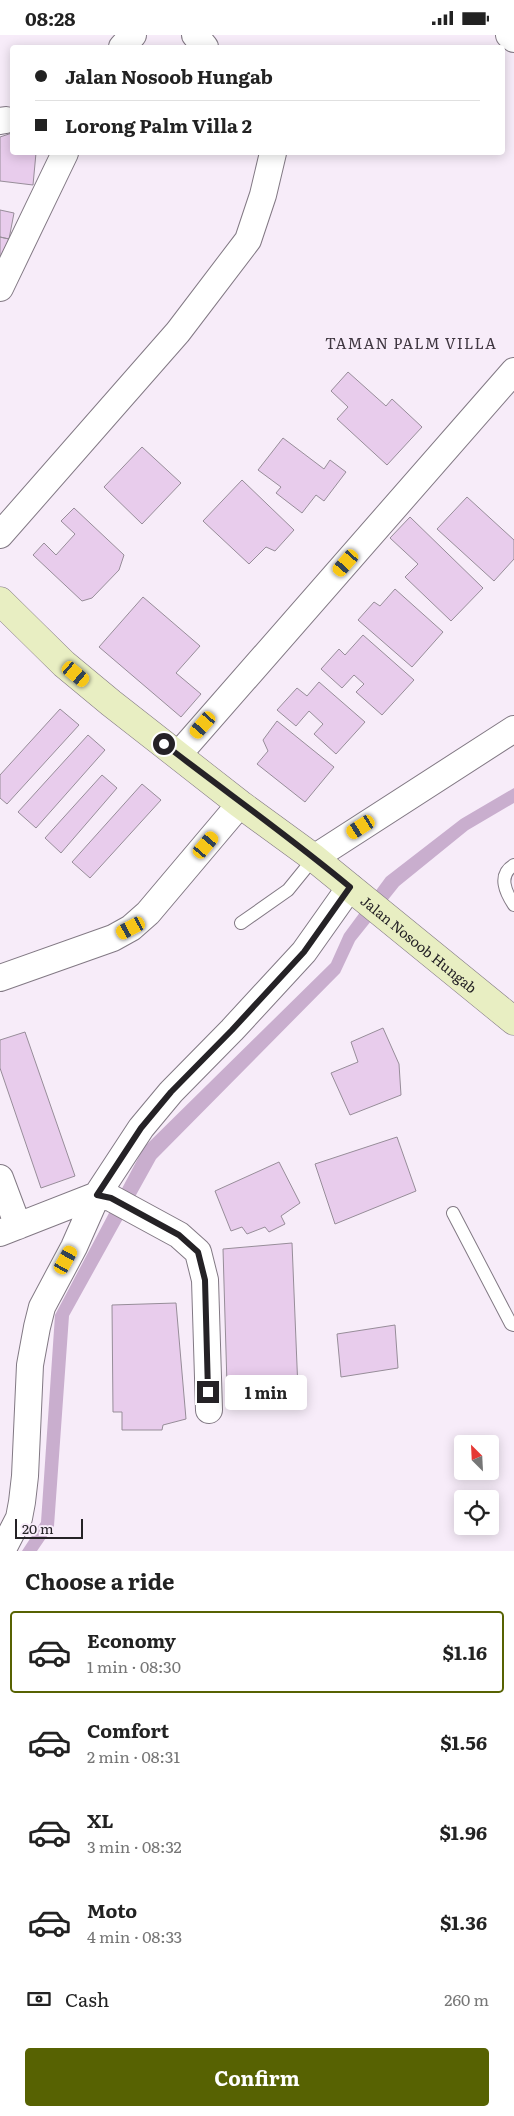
<!DOCTYPE html>
<html lang="en">
<head>
<meta charset="utf-8">
<style>
  body { margin:0; font-family:Literata,serif; background:#f6f6f6; color:#222; height:100vh; display:flex; flex-direction:column; font-size:19px; white-space:nowrap }
  * { box-sizing:border-box; margin:0 }
  p { font-size:16px; color:#767676 }
  .icon { flex:none; width:28px; height:28px; fill:none; stroke:currentColor; stroke-width:2; stroke-linecap:round; stroke-linejoin:round }
  .map { position:relative; height:1516px; overflow:hidden }
  .details { display:flex; flex-direction:column; background:#fff; flex:1 }
  .details>* { flex:none }
  .top-card { position:absolute; left:10px; top:10px; width:495px; height:110px; border-radius:5px; box-shadow:0 2px 12px #0003; display:grid; align-content:center; height:110px; padding:0 25px; background:#fff }
  .needle { width:32px; rotate:336deg }
  .controls { position:absolute; left:454px; top:1400px; display:grid; gap:10px }
  .controls a { display:grid; place-items:center; width:45px; height:45px; border-radius:5px; background:#fff; box-shadow:0 2px 12px #0003; font-size:25px }
  .scale { position:absolute; left:15px; bottom:12px; width:68px; box-sizing:border-box; padding-left:5px; border:2px solid #252226; border-top:0; font-size:14px; line-height:18px; white-space:nowrap; color:#252226; -webkit-text-stroke:4px #f7ecf9; paint-order:stroke }
  .end { position:absolute; width:22px; height:22px; margin:-11px; border:6px solid #252226; background:#fff; box-shadow:0 0 0 2px #fff }
  .from { border-radius:50% }
  .bubble { position:absolute; height:35px; border-radius:5px; background:#fff; box-shadow:0 2px 12px #0003; font-size:16px; font-weight:700; line-height:35px; text-align:center }
  .car { position:absolute; width:15px; height:30px; margin:-15px -8px; border-radius:6px; box-shadow:0 0 4px 1px #0007; background:linear-gradient(#f5c518 24%,#345 0 40%,#f5c518 0 76%,#345 0 86%,#f5c518 0) }
  .top-card b { display:flex; align-items:center; gap:18px; height:48px; font-size:19px }
  .top-card b+b { border-top:1px solid #e0e0e0 }
  .top-card i { width:12px; height:12px; background:#222 }
  ul { padding:0; list-style:none }
  li { display:flex; align-items:center; gap:15px; height:82px; margin:0 10px 8px; padding:0 15px; border:2px solid transparent; border-radius:5px }
  li div { flex:1 }
  li b { display:block; font-size:19px }
  li em { font-style:normal; font-weight:700 }
  li.selected { border-color:#576202 }
  li>.icon { width:45px; height:45px; stroke-width:1.5 }
  h2 { padding:0 25px; font-size:22px; line-height:60px }
  .pay { display:flex; align-items:center; gap:12px; height:55px; padding:0 25px; font-size:19px }
  .pay p { margin-inline-start:auto }
  .button { display:flex; gap:10px; margin-top:auto; padding:10px 25px }
  .button a { flex:1; height:58px; border-radius:5px; background:#576202; color:#fff; font-size:20px; font-weight:700; line-height:58px; text-align:center }
  .status { display:flex; justify-content:space-between; align-items:center; height:35px; padding:0 25px; background:#fff; direction:ltr }
  .status svg { height:14px; fill:currentColor }
  .map>svg:first-child { display:block }
  .water { fill:#c9aece }
  .building { fill:#e8ccec; stroke:#978d99 }
  .lines { fill:none; stroke-linecap:round; stroke-linejoin:round }
  .service-casing { stroke:#827984; stroke-width:14 }
  .minor-casing { stroke:#827984; stroke-width:28 }
  .secondary-casing { stroke:#827984; stroke-width:29 }
  .service { stroke:#fff; stroke-width:12 }
  .minor { stroke:#fff; stroke-width:26 }
  .secondary { stroke:#e8eec2; stroke-width:28 }
  .route { stroke:#252226; stroke-width:6 }
  .labels { text-anchor:middle; dominant-baseline:central; stroke-width:4.5; stroke-linejoin:round; paint-order:stroke }
  .street-label { font-size:14px; fill:#252226; stroke:#f7ecf9 }
  .neighbourhood-label { font-size:15px; letter-spacing:1px; fill:#3f3640; stroke:#f7ecf9 }
</style>
</head>
<body>
<div class="status"><b>08:28</b><svg viewBox="0 0 49 12"><path d="M0 12V9h3v3zM5 12V6h3v6zM10 12V3h3v9zM15 12V0h3v12zM26 1h20v11H26zM47 4h2v5h-2z"/></svg></div>
<div class="map">
<svg width="514" height="1516" viewBox="0 0 514 1516">
  <rect width="100%" height="100%" fill="#f7ecf9"/>
  <path class="water" d="M 514,753 L 514,768 L 468,795 L 399,851 L 355,906 L 340,938 L 156,1124 L 69,1281 L 54,1491 L 37,1516 L 22,1516 L 41,1487 L 55,1280 L 144,1112 L 331,928 L 344,899 L 386,842 L 461,784 Z"/>
  <path class="building" d="M 12,98 L 12,118 L 36,118 L 33,150 L 0,146 L 0,102 Z
    M 0,175 L 14,178 L 9,204 L 0,202 Z
    M 0,202 L 9,204 L 0,230 Z
    M 348,337 L 386,371 L 392,364 L 422,392 L 387,430 L 337,384 L 348,372 L 331,356 Z
    M 283,403 L 324,434 L 330,425 L 346,437 L 324,466 L 316,460 L 302,478 L 276,458 L 281,452 L 258,435 Z
    M 142,412 L 181,448 L 142,489 L 104,452 Z
    M 242,445 L 294,495 L 275,516 L 266,512 L 249,529 L 203,486 Z
    M 467,462 L 514,505 L 514,524 L 494,546 L 437,494 Z
    M 74,473 L 124,520 L 119,535 L 92,563 L 82,566 L 33,520 L 44,508 L 56,520 L 75,499 L 61,486 Z
    M 410,482 L 483,553 L 451,586 L 405,542 L 418,529 L 390,503 Z
    M 395,554 L 443,597 L 412,632 L 358,585 L 374,567 L 380,571 Z
    M 143,562 L 200,611 L 176,638 L 201,659 L 181,682 L 99,612 Z
    M 363,600 L 414,645 L 382,680 L 356,657 L 364,649 L 354,640 L 342,653 L 321,634 L 339,614 L 345,620 Z
    M 319,647 L 365,687 L 336,719 L 314,699 L 323,689 L 309,676 L 296,691 L 277,675 L 297,653 L 307,661 Z
    M 60,674 L 79,690 L 7,769 L 0,763 L 0,740 Z
    M 277,686 L 334,732 L 305,767 L 257,729 L 268,716 L 263,705 Z
    M 88,700 L 105,715 L 36,793 L 18,777 Z
    M 102,740 L 117,753 L 61,818 L 45,803 Z
    M 142,749 L 161,765 L 90,843 L 72,827 Z
    M 383,993 L 399,1029 L 401,1060 L 350,1080 L 331,1038 L 358,1027 L 351,1007 Z
    M 25,997 L 75,1141 L 41,1153 L 0,1033 L 0,1005 Z
    M 397,1102 L 416,1156 L 335,1189 L 315,1129 Z
    M 279,1127 L 300,1168 L 281,1181 L 285,1189 L 269,1197 L 265,1192 L 247,1199 L 242,1192 L 231,1196 L 215,1156 Z
    M 292,1208 L 298,1355 L 227,1350 L 223,1214 Z
    M 176,1268 L 186,1384 L 163,1390 L 162,1395 L 122,1395 L 122,1377 L 113,1377 L 112,1270 Z
    M 395,1290 L 398,1333 L 341,1342 L 337,1299 Z"/>
  <g class="lines">
    <g class="service-casing">
      <path id="service" d="M 514,830 C 497,840 506,858 514,870
        M 241,888 L 288,855 L 314,823
        M 453,1178 L 511,1289 L 514,1290"/>
    </g>
    <g class="minor-casing">
      <path id="minor" d="M 195,0 L 205,12
        M 509,0 L 514,4
        M 122,12 L 133,0
        M 0,86 L 6,85
        M 0,253 L 65,118
        M 0,500 L 178,297 L 248,205 L 263,160 L 273,118
        M 178,720 L 514,336
        M 314,823 L 514,694
        M 0,943 L 113,903 L 131,893 L 148,878 L 240,769
        M 0,1143 L 18,1191
        M 0,1198 L 97,1160 L 111,1163 L 179,1200 L 198,1217 L 205,1245 L 209,1375
        M 2,1516 L 19,1483 L 22,1467 L 25,1441 L 30,1330 L 37,1292 L 42,1272 L 74,1212 L 97,1160 L 141,1093 L 171,1057 L 232,995 L 304,917 L 350,852"/>
    </g>
    <g class="secondary-casing">
      <g id="secondary">
        <path id="s1" d="M 0,566 L 64,629 L 111,668 L 240,769 L 314,823 L 514,986"/>
      </g>
    </g>
    <use href="#service" class="service"/>
    <use href="#minor" class="minor"/>
    <use href="#secondary" class="secondary"/>
  </g>
  <g class="lines">
    <path class="route" d="M 164,709 C 226,757 290,802 350,852 L 304,917 L 232,995 L 171,1057 L 141,1093 L 97,1160 L 111,1163 L 179,1200 L 198,1217 L 205,1245 L 208,1357"/>
  </g>
  <g class="labels">
    <g class="street-label">
      <text stroke="none"><textPath href="#s1" startOffset="542">Jalan Nosoob Hungab</textPath></text>
    </g>
    <g class="neighbourhood-label">
      <text x="411" y="307">TAMAN PALM VILLA</text>
    </g>
  </g>
</svg>
<div class="controls">
<a><svg class="needle" viewBox="-14 -14 28 28"><path d="M0-13l5 13h-10z" fill="#e53935"/><path d="M0 13l5-13h-10z" fill="#767676"/></svg></a>
<a><svg class="icon" aria-label="locate" viewBox="0 0 24 24"><circle cx="12" cy="12" r="6"/><path d="M12 2v4M12 18v4M2 12h4M18 12h4"/></svg></a>
</div>
<div class="scale">20 m</div>
<i class="end from" style="left:164px;top:709px"></i>
<i class="end" style="left:208px;top:1357px"></i>
<div class="bubble" style="left:225px;top:1340px;width:82px">1 min</div>
<i class="car" style="left:346px;top:528px;rotate:221deg"></i>
<i class="car" style="left:76px;top:639px;rotate:130deg"></i>
<i class="car" style="left:203px;top:690px;rotate:221deg"></i>
<i class="car" style="left:361px;top:792px;rotate:237deg"></i>
<i class="car" style="left:206px;top:810px;rotate:40deg"></i>
<i class="car" style="left:131px;top:893px;rotate:242deg"></i>
<i class="car" style="left:66px;top:1225px;rotate:29deg"></i>
<div class="top-card">
<b><i class="from"></i>Jalan Nosoob Hungab</b>
<b><i></i>Lorong Palm Villa 2</b>
</div>
</div>
<section class="details">
<h2>Choose a ride</h2>
<ul>
<li class="selected"><svg class="icon" aria-label="car" viewBox="0 0 24 24"><path d="M5 17H2v-5l4-1 3-4h7l3 4 3 1v5h-3M9 17h6M6 11h13"/><circle cx="7" cy="17" r="2"/><circle cx="17" cy="17" r="2"/></svg><div><b>Economy</b><p>1 min · 08:30</p></div><em>$1.16</em></li>
<li><svg class="icon" aria-label="car" viewBox="0 0 24 24"><path d="M5 17H2v-5l4-1 3-4h7l3 4 3 1v5h-3M9 17h6M6 11h13"/><circle cx="7" cy="17" r="2"/><circle cx="17" cy="17" r="2"/></svg><div><b>Comfort</b><p>2 min · 08:31</p></div><em>$1.56</em></li>
<li><svg class="icon" aria-label="car" viewBox="0 0 24 24"><path d="M5 17H2v-5l4-1 3-4h7l3 4 3 1v5h-3M9 17h6M6 11h13"/><circle cx="7" cy="17" r="2"/><circle cx="17" cy="17" r="2"/></svg><div><b>XL</b><p>3 min · 08:32</p></div><em>$1.96</em></li>
<li><svg class="icon" aria-label="car" viewBox="0 0 24 24"><path d="M5 17H2v-5l4-1 3-4h7l3 4 3 1v5h-3M9 17h6M6 11h13"/><circle cx="7" cy="17" r="2"/><circle cx="17" cy="17" r="2"/></svg><div><b>Moto</b><p>4 min · 08:33</p></div><em>$1.36</em></li>
</ul>
<div class="pay"><svg class="icon" aria-label="cash" viewBox="0 0 24 24"><path d="M3 7h18v10H3z"/><circle cx="12" cy="12" r="2"/></svg>Cash<p>260 m</p></div>
<div class="button"><a>Confirm</a></div>
</section>
</body>
</html>
